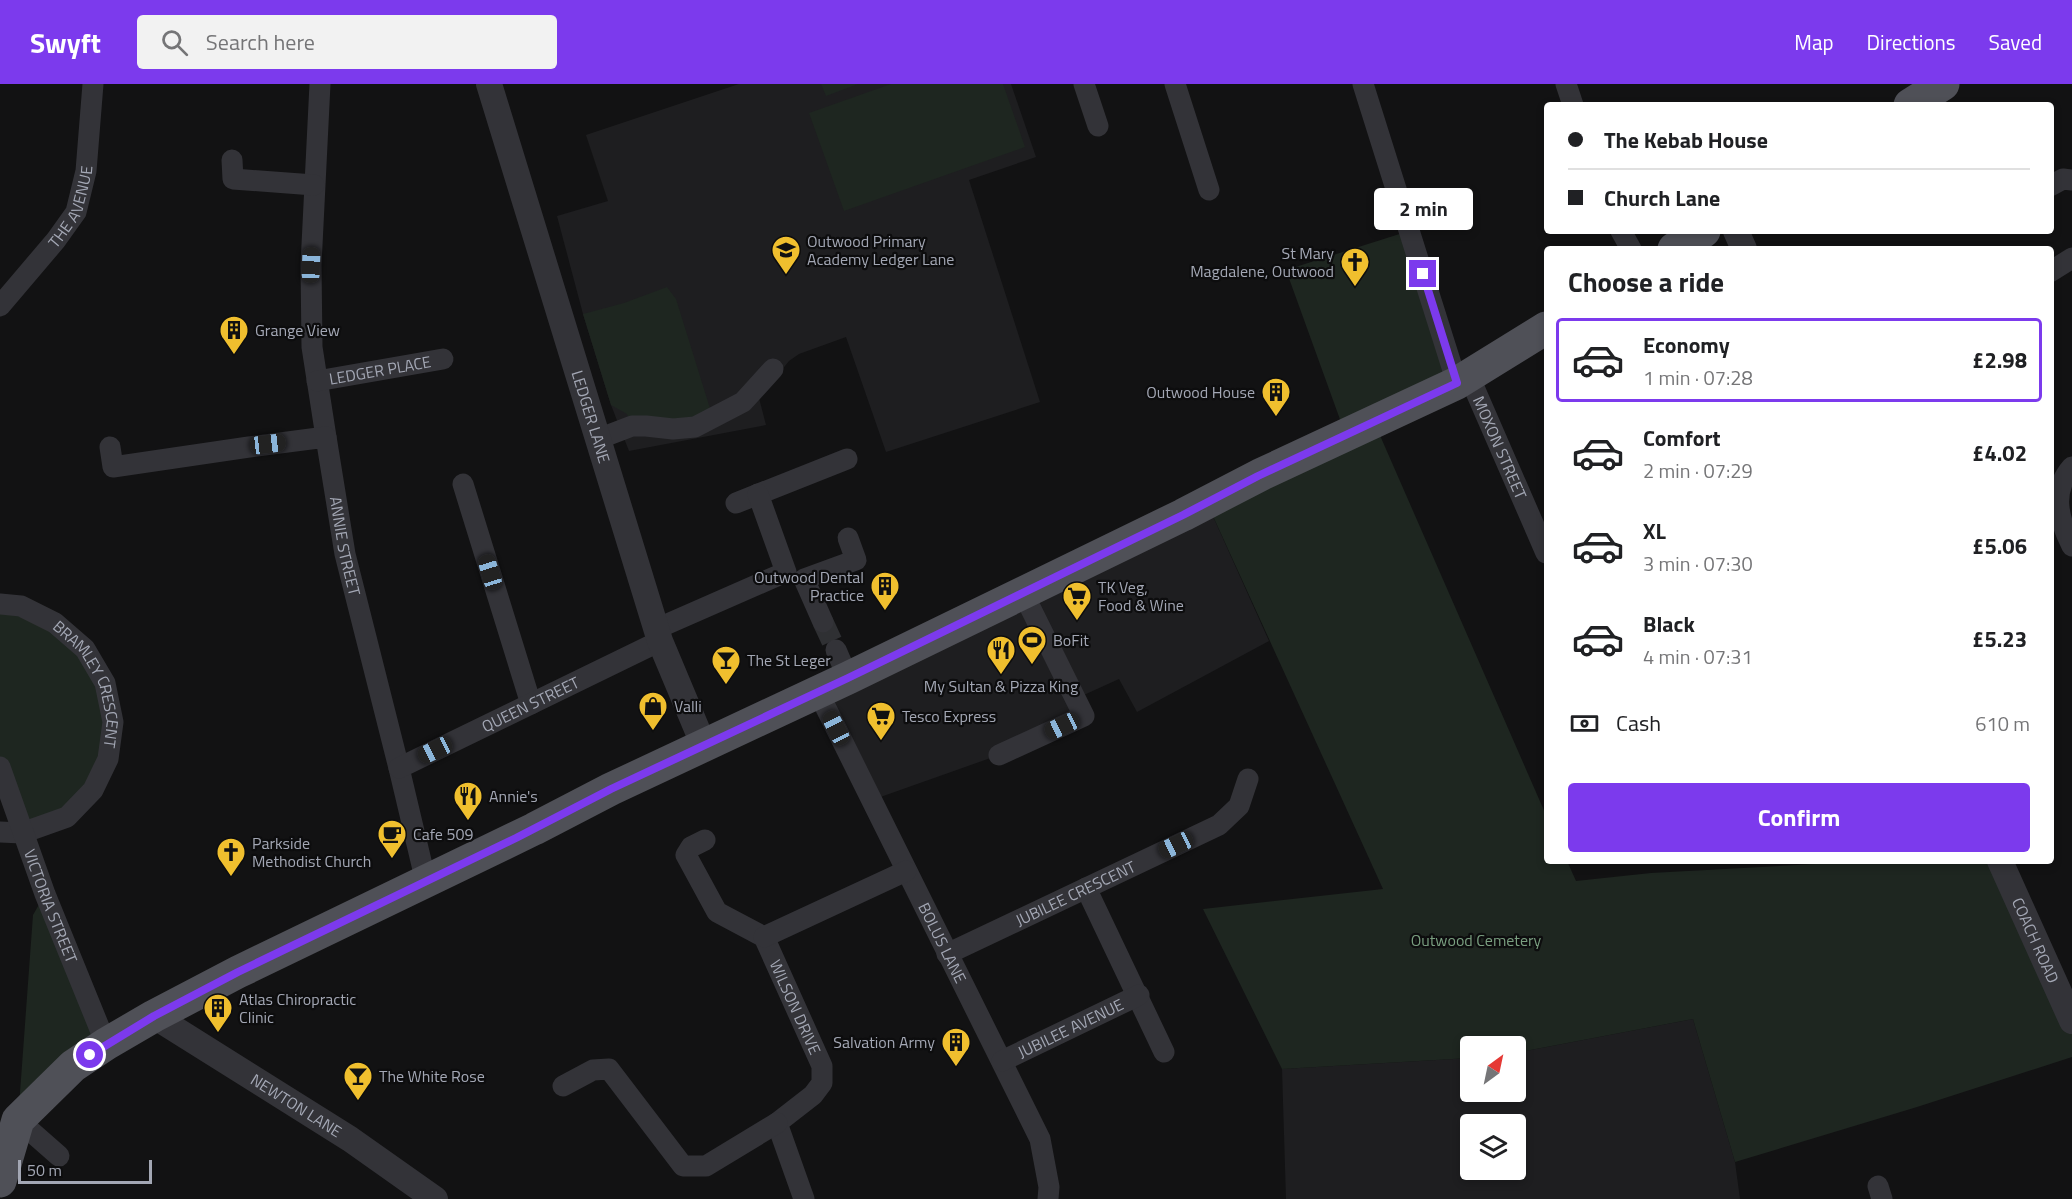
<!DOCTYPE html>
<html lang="en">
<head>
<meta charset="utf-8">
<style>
  body { margin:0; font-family:"Titillium Web",sans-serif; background:#f2f2f2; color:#202124; height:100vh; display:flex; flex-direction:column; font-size:22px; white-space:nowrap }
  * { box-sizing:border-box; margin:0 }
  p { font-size:20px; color:#757577 }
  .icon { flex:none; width:33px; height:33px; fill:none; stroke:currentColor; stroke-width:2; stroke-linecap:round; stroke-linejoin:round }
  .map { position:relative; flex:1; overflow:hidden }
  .side { position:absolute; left:1544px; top:162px; width:510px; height:618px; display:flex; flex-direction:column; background:#fff; border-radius:6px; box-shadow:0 3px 9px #0003 }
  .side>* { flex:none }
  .top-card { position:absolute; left:1544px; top:18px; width:510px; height:132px; border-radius:6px; box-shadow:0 3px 9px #0003; display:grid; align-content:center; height:132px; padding:0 24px; background:#fff }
  .needle { width:39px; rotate:33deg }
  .fabs { position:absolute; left:1460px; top:952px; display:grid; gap:12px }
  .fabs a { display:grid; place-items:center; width:66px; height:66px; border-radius:6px; background:#fff; box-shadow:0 3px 9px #0003; font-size:30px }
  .scale { position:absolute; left:18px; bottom:15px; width:134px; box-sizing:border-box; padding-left:6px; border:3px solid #a3a7b4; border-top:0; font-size:16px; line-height:21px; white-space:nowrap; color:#a3a7b4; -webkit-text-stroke:4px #0d0d0e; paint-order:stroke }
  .end { position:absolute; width:27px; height:27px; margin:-14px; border:8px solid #7c3aed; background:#fff; box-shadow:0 0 0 3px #fff }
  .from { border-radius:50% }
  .bubble { position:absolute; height:42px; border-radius:6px; background:#fff; box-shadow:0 3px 9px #0003; font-size:20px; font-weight:700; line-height:42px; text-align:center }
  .car { position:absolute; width:18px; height:36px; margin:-18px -9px; border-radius:8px; box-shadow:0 0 4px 2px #0007; background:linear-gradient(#222 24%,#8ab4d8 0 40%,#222 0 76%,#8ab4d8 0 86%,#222 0) }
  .top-card b { display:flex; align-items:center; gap:21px; height:57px; font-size:22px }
  .top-card b+b { border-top:2px solid #e0e0e0 }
  .top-card i { width:15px; height:15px; background:#202124 }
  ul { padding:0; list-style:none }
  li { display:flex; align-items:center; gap:18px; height:84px; margin:0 12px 9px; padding:0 12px; border:3px solid transparent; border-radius:6px }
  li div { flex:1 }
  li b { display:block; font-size:22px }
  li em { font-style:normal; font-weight:700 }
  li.current { border-color:#7c3aed }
  li>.icon { width:54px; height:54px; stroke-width:1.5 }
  h2 { padding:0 24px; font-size:27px; line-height:72px }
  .pay { display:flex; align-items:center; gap:15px; height:66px; padding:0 24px; font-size:22px }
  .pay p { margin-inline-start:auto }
  .button { display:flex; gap:12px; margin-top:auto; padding:12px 24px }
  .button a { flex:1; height:69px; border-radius:6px; background:#7c3aed; color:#fff; font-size:24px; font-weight:700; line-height:69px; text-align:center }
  header { display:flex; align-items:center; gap:36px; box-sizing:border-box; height:84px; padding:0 30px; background:#7c3aed; color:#fff }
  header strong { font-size:28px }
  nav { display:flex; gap:33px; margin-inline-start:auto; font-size:21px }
  .search { width:420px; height:54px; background:#f2f2f2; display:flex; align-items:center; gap:15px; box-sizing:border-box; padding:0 21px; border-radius:6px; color:#757577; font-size:22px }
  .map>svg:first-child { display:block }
  .built { fill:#1e1e20; fill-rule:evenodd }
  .green { fill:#1e2620 }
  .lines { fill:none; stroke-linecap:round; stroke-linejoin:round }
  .minor-tunnel { stroke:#2f3033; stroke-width:21; stroke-dasharray:21 10; stroke-linecap:butt }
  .minor { stroke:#333338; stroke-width:21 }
  .tertiary { stroke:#333338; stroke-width:26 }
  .primary { stroke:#4f5057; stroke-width:33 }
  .route { stroke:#7c3aed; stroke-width:8 }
  .labels { text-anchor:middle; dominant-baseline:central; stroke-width:4.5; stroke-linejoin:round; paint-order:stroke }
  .street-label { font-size:16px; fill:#a3a7b4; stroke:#0d0d0e }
  .poi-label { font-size:16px; fill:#a3a7b4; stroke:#0d0d0e; text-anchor:start }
  .park-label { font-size:16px; fill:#7a9f80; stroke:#0d0d0e }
</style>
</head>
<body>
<header>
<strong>Swyft</strong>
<div class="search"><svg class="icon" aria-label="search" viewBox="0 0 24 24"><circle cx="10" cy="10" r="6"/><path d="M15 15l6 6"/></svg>Search here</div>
<nav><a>Map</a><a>Directions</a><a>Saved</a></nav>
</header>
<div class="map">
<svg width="2072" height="1115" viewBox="0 0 2072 1115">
  <rect width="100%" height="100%" fill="#121213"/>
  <path class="built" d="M 739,0 L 1011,0 L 1036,73 L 969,96 L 1040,318 L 886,368 L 846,253 L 799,270 L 789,277 L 759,314 L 766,341 L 629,367 L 611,321 L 583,230 L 557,132 L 608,117 L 586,51 Z
    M 1207,419 L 1269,557 L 1137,628 L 1119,595 L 1075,615 L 1084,632 L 999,671 L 872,716 L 818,608 Z
    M 1693,935 L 1735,1078 L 1740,1115 L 1286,1115 L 1282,985 L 1470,974 L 1470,1008 L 1515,1008 L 1515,969 ZM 1470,1041 L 1515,1041 L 1515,1086 L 1470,1086 Z"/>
  <path class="green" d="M 821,0 L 858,0 L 826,12 Z
    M 891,0 L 1003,0 L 1025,63 L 844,127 L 809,29 Z
    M 1409,147 L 1457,299 L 1375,340 L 1546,731 L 1546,777 L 1567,777 L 1576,797 L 1651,789 L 1870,777 L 2000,777 L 2072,937 L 2072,973 L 1917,1023 L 1735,1078 L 1693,935 L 1515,969 L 1515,963 L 1470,963 L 1470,974 L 1282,985 L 1203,825 L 1383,805 L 1207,419 L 1346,352 L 1286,186 Z
    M 667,203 L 676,215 L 713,334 L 632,342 L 627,330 L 611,321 L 583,230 L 624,219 Z
    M 0,520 L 85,565 L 113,638 L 93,706 L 22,749 L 0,683 Z
    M 45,810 L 106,960 L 18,1036 L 33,831 Z"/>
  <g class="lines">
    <path class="minor-tunnel" d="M 823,538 L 836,566"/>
    <g class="minor">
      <path d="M 320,0 L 311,181 L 312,263 L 326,353"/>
      <path d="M 1084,0 L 1098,42"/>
      <path d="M 1175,0 L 1209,106"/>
      <path d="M 1363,0 L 1457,299"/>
      <path d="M 1566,0 L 1573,21"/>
      <path d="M 232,76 L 233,95 L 314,101"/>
      <path d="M 2050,102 L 2063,95 L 2072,96"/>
      <path d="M 1621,147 L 1631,165"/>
      <path d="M 2050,188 L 2072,174"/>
      <path id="s1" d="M 0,222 L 56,156 L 76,128 L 86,87 L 93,0"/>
      <path id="s2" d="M 1469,292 L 1546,469"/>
      <path id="s3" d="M 317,297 L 443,275"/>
      <path d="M 598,355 L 632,342 L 646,342 L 673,345 L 695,343 L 743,318 L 773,285"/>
      <path id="s4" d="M 110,363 L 113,383 L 249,363 L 326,353 L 345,470 L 399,684 L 426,798"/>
      <path d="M 2072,383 C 2050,408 2059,436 2072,462"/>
      <path d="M 463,400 L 531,620"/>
      <path d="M 736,419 L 847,375"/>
      <path id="s5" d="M 0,520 L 21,522 L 55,539 L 85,565 L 105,599 L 113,638 L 108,675 L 93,706 L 67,733 L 22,749 L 0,748"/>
      <path d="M 823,538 L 804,495 L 856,476 L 848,454"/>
      <path d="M 656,545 L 786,488 L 758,410"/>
      <path d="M 836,566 L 848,594"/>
      <path id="s6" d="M 818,608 L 1040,1055 L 1049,1103 L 1048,1115"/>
      <path d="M 999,671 L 1084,632 L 1023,509"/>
      <path id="s7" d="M 0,683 L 45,810 L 106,960"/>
      <path id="s8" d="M 399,684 L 660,557"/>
      <path id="s9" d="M 705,756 L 691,763 L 686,771 L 717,828 L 764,853 L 822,982 L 822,999 L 813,1011 L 777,1039 L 804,1115"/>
      <path d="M 1086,804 L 1164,968"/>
      <path d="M 764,853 L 906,787"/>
      <path id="s10" d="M 947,870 L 1219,741 L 1239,722 L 1248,695"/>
      <path id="s11" d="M 1002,977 L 1139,911"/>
      <path d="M 563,1002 L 593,986 L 609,985 L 683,1082 L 706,1082 L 777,1039"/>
      <path d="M 18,1036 L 59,1072"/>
      <path d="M 1878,1102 L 1882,1115"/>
    </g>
    <g class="tertiary">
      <path id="s12" d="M 489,0 L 660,557 L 704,662"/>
      <path d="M 1736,147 L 1744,165"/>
      <path id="s13" d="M 2000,777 L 2072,937"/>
      <path id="s14" d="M 154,932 L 350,1055 L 435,1115"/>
    </g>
    <path class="primary" d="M 1910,21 L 1943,0
      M 1674,165 L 1704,147
      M 0,1097 L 18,1036 L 73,982 L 106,960 L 154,932 L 238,888 L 534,745 L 611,705 L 848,594 L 1183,431 L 1262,390 L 1457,299 L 1546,244"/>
  </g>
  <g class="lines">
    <path class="route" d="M 90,971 L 154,932 L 238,888 L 516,754 L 611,705 L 848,594 L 1183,431 L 1258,392 L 1457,299 L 1423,190"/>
  </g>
  <defs>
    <g id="school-pin" transform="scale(1.5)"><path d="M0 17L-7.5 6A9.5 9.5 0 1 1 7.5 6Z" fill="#f0bf2e" stroke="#0d0d0e"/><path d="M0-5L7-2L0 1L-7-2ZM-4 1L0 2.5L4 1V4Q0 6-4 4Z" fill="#111"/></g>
    <g id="church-pin" transform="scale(1.5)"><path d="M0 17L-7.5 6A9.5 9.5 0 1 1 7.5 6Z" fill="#f0bf2e" stroke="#0d0d0e"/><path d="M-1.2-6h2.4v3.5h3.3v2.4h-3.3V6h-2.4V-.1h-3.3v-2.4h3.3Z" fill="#111"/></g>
    <g id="building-pin" transform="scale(1.5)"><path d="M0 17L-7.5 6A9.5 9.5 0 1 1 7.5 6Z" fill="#f0bf2e" stroke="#0d0d0e"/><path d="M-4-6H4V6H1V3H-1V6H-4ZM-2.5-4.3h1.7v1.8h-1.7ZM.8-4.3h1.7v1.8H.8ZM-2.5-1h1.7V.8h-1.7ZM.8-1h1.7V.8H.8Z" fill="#111"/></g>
    <g id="supermarket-pin" transform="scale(1.5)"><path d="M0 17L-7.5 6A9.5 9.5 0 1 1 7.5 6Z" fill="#f0bf2e" stroke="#0d0d0e"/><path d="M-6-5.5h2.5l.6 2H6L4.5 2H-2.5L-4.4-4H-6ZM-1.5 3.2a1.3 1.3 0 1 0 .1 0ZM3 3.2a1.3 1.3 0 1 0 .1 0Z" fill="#111"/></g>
    <g id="stadium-pin" transform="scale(1.5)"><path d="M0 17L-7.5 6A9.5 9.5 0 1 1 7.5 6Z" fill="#f0bf2e" stroke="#0d0d0e"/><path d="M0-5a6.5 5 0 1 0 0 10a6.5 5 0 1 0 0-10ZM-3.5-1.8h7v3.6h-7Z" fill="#111"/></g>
    <g id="restaurant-pin" transform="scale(1.5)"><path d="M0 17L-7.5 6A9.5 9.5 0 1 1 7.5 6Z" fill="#f0bf2e" stroke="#0d0d0e"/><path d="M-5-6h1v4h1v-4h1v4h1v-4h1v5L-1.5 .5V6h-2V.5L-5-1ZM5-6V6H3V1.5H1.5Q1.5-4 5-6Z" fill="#111"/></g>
    <g id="bar-pin" transform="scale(1.5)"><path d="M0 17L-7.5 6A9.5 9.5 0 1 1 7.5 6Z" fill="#f0bf2e" stroke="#0d0d0e"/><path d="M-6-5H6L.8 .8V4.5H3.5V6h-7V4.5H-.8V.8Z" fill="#111"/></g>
    <g id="shop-pin" transform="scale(1.5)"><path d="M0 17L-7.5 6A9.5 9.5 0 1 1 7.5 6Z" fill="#f0bf2e" stroke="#0d0d0e"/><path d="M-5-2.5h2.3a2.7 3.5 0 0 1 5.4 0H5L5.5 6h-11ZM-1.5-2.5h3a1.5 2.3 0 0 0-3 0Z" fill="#111"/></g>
    <g id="cafe-pin" transform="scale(1.5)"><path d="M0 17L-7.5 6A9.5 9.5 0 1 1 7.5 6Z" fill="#f0bf2e" stroke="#0d0d0e"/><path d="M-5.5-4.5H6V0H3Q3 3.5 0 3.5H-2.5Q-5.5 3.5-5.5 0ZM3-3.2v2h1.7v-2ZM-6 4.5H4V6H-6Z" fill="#111"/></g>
  </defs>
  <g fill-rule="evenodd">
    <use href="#school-pin" x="786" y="166"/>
    <use href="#church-pin" x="1355" y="178"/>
    <use href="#building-pin" x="234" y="246"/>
    <use href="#building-pin" x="1276" y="308"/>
    <use href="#building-pin" x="885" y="502"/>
    <use href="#supermarket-pin" x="1077" y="512"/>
    <use href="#stadium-pin" x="1032" y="556"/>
    <use href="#restaurant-pin" x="1001" y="566"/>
    <use href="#bar-pin" x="726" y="576"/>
    <use href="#shop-pin" x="653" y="622"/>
    <use href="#supermarket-pin" x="881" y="632"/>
    <use href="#restaurant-pin" x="468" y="712"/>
    <use href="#cafe-pin" x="392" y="750"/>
    <use href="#church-pin" x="231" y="768"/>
    <use href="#building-pin" x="218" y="924"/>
    <use href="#building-pin" x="956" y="958"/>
    <use href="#bar-pin" x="358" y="992"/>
  </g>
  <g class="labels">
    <g class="street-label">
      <text stroke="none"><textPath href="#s1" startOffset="124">THE AVENUE</textPath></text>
      <text stroke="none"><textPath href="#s3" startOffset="64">LEDGER PLACE</textPath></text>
      <text stroke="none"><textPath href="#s12" startOffset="348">LEDGER LANE</textPath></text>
      <text stroke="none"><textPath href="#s2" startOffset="78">MOXON STREET</textPath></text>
      <text stroke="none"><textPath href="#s4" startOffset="346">ANNIE STREET</textPath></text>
      <text stroke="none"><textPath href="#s5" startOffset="132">BRAMLEY CRESCENT</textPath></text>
      <text stroke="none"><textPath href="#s8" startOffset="146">QUEEN STREET</textPath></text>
      <text stroke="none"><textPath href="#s10" startOffset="142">JUBILEE CRESCENT</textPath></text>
      <text stroke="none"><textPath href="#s7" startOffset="148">VICTORIA STREET</textPath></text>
      <text stroke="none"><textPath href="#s13" startOffset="87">COACH ROAD</textPath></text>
      <text stroke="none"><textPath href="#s6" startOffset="280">BOLUS LANE</textPath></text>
      <text stroke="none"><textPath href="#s9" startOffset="220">WILSON DRIVE</textPath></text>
      <text stroke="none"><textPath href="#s11" startOffset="76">JUBILEE AVENUE</textPath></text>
      <text stroke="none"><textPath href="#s14" startOffset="168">NEWTON LANE</textPath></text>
    </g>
    <g class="poi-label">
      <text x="807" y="157">Outwood Primary<tspan x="807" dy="18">Academy Ledger Lane</tspan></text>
      <text x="1334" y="169" text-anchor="end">St Mary<tspan x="1334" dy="18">Magdalene, Outwood</tspan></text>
      <text x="255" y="246">Grange View</text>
      <text x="1255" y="308" text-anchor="end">Outwood House</text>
      <text x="864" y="493" text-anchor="end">Outwood Dental<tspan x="864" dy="18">Practice</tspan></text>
      <text x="1098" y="503">TK Veg,<tspan x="1098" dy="18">Food &amp; Wine</tspan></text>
      <text x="1053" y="556">BoFit</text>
      <text x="747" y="576">The St Leger</text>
      <text x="1001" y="602" text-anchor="middle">My Sultan &amp; Pizza King</text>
      <text x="674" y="622">Valli</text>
      <text x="902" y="632">Tesco Express</text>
      <text x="489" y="712">Annie's</text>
      <text x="413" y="750">Cafe 509</text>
      <text x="252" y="759">Parkside<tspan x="252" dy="18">Methodist Church</tspan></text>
      <text x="239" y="915">Atlas Chiropractic<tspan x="239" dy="18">Clinic</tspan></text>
      <text x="935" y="958" text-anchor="end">Salvation Army</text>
      <text x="379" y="992">The White Rose</text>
    </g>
    <g class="park-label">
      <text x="1476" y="856">Outwood Cemetery</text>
    </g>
  </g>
</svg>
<div class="fabs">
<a><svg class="needle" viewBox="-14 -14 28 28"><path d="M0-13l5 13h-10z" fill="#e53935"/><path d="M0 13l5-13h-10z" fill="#757577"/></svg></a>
<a><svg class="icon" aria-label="layers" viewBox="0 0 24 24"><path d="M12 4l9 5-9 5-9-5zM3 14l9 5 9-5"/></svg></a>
</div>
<div class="scale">50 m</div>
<i class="end from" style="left:90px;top:971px"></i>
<i class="end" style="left:1423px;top:190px"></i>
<div class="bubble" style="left:1374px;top:104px;width:99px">2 min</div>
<i class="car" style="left:311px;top:181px;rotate:2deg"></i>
<i class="car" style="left:268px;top:360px;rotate:83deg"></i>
<i class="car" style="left:490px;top:488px;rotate:343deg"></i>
<i class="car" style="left:1062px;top:642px;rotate:245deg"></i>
<i class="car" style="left:836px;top:644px;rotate:333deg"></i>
<i class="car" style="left:435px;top:666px;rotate:244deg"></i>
<i class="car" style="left:1176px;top:761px;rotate:245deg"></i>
<div class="top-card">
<b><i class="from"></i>The Kebab House</b>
<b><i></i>Church Lane</b>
</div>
<section class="side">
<h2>Choose a ride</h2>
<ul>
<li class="current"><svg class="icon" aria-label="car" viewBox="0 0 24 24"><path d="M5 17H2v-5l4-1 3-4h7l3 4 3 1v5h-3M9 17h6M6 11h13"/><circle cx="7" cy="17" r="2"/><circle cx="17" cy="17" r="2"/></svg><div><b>Economy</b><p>1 min · 07:28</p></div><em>£2.98</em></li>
<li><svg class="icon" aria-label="car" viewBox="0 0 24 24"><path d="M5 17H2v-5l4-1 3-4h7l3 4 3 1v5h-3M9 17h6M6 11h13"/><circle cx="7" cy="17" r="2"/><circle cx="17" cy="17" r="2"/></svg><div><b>Comfort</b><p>2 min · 07:29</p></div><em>£4.02</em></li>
<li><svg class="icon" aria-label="car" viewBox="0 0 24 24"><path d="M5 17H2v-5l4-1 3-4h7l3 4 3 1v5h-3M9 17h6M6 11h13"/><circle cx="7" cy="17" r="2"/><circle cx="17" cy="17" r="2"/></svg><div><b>XL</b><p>3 min · 07:30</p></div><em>£5.06</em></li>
<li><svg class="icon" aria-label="car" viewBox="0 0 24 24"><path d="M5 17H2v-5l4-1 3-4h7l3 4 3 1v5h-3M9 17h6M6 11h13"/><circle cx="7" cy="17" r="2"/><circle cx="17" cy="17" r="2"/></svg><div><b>Black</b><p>4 min · 07:31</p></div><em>£5.23</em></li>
</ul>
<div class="pay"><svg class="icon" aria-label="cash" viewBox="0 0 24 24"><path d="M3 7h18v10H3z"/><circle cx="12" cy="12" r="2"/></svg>Cash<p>610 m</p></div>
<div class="button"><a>Confirm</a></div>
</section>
</div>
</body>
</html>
